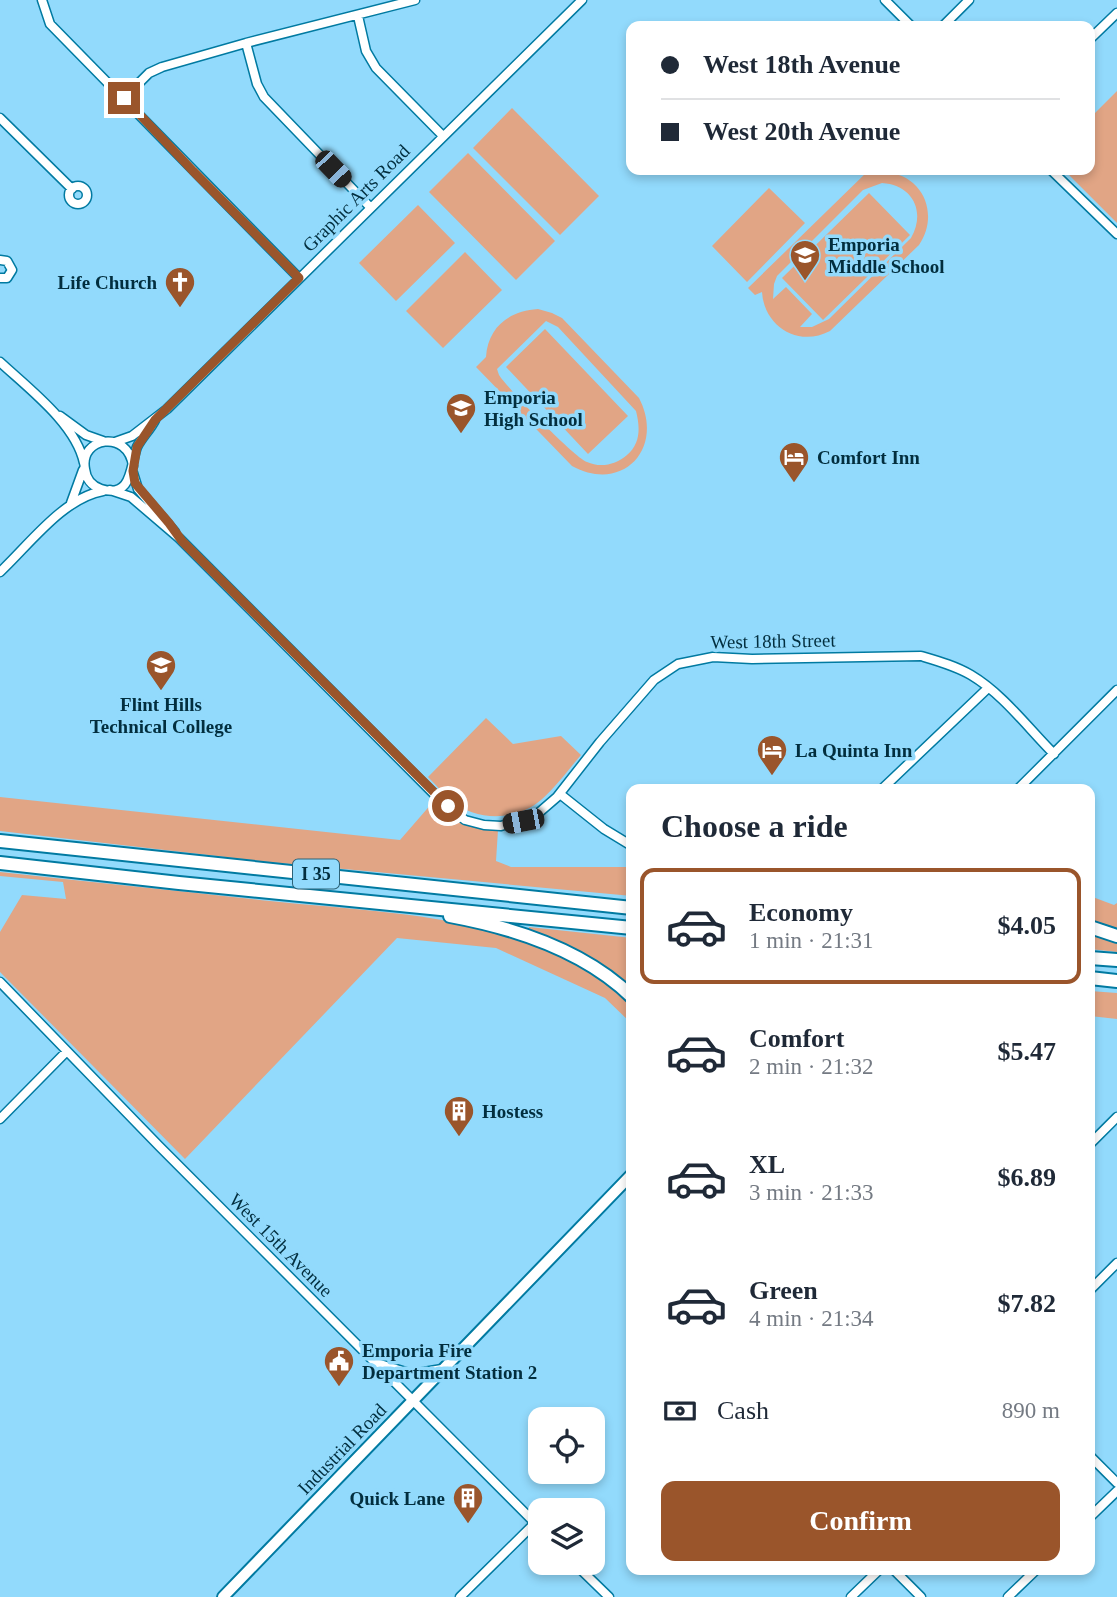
<!DOCTYPE html>
<html lang="en">
<head>
<meta charset="utf-8">
<style>
  body { margin:0; font-family:Georgia,serif; background:#f2f2f3; color:#1f2937; height:100vh; display:flex; flex-direction:column; font-size:26px; white-space:nowrap }
  * { box-sizing:border-box; margin:0 }
  p { font-size:23px; color:#747a83 }
  .icon { flex:none; width:38px; height:38px; fill:none; stroke:currentColor; stroke-width:2; stroke-linecap:round; stroke-linejoin:round }
  .map { position:relative; flex:1; overflow:hidden }
  .panel { position:absolute; left:626px; top:784px; width:469px; height:791px; display:flex; flex-direction:column; background:#fff; border-radius:14px; box-shadow:0 4px 10px #0003 }
  .panel>* { flex:none }
  .hud { position:absolute; left:626px; top:21px; width:469px; height:154px; border-radius:14px; box-shadow:0 4px 10px #0003; display:grid; align-content:center; height:154px; padding:0 35px; background:#fff }
  .tools { position:absolute; left:528px; top:1407px; display:grid; gap:14px }
  .tools a { display:grid; place-items:center; width:77px; height:77px; border-radius:14px; background:#fff; box-shadow:0 4px 10px #0003; font-size:35px }
  .end { position:absolute; width:32px; height:32px; margin:-16px; border:9px solid #9a552b; background:#fff; box-shadow:0 0 0 4px #fff }
  .from { border-radius:50% }
  .car { position:absolute; width:21px; height:42px; margin:-21px -10px; border-radius:9px; box-shadow:0 0 5px 2px #0007; background:linear-gradient(#222 24%,#8ab4d8 0 40%,#222 0 76%,#8ab4d8 0 86%,#222 0) }
  .hud b { display:flex; align-items:center; gap:24px; height:66px; font-size:26px }
  .hud b+b { border-top:2px solid #e0e1e3 }
  .hud i { width:18px; height:18px; background:#1f2937 }
  ul { padding:0; list-style:none }
  li { display:flex; align-items:center; gap:21px; height:116px; margin:0 14px 10px; padding:0 21px; border:4px solid transparent; border-radius:14px }
  li div { flex:1 }
  li b { display:block; font-size:26px }
  li em { font-style:normal; font-weight:800 }
  li.active { border-color:#9a552b }
  li>.icon { width:63px; height:63px; stroke-width:1.5 }
  h2 { padding:0 35px; font-size:32px; line-height:84px }
  .pay { display:flex; align-items:center; gap:18px; height:77px; padding:0 35px; font-size:26px }
  .pay p { margin-inline-start:auto }
  .button { display:flex; gap:14px; margin-top:auto; padding:14px 35px }
  .button a { flex:1; height:80px; border-radius:14px; background:#9a552b; color:#fff; font-size:28px; font-weight:800; line-height:80px; text-align:center }
  .map>svg:first-child { display:block }
  .green { fill:#e1a585; fill-rule:evenodd }
  .lines { fill:none; stroke-linecap:round; stroke-linejoin:round }
  .minor-casing { stroke:#017aa1; stroke-width:11 }
  .major-casing { stroke:#017aa1; stroke-width:14 }
  .highway-casing { stroke:#017aa1; stroke-width:16 }
  .minor { stroke:#fff; stroke-width:8 }
  .major { stroke:#fff; stroke-width:10 }
  .highway { stroke:#fff; stroke-width:12 }
  .route { stroke:#9a552b; stroke-width:9 }
  .labels { text-anchor:middle; dominant-baseline:central; stroke-width:7; stroke-linejoin:round; paint-order:stroke }
  .shield { fill:#92dafc; stroke:#2d6277; stroke-width:2 }
  .shield-label { font-size:18px; font-weight:bold; fill:#022e3e }
  .street-label { font-size:19px; fill:#022e3e; stroke:#92dafc }
  .poi-label { font-size:19px; font-weight:bold; fill:#022e3e; stroke:#92dafc; text-anchor:start }
</style>
</head>
<body>
<div class="map">
<svg width="1117" height="1597" viewBox="0 0 1117 1597">
  <rect width="100%" height="100%" fill="#92dafc"/>
  <path class="green" d="M 1117,91 L 1117,223 L 1064,170 L 1090,170 L 1090,118 Z
    M 512,108 L 599,196 L 560,235 L 473,148 Z
    M 468,153 L 555,241 L 516,280 L 429,192 Z
    M 869,170 L 883,170 L 884,172 C 923,174 940,214 919,245 L 830,331 C 798,348 764,326 762,292 L 755,295 L 748,288 ZM 882,183 C 913,185 926,212 911,238 L 829,319 L 812,327 L 800,327 L 812,314 L 786,287 L 773,299 L 774,284 L 777,276 L 863,190 Z
    M 769,188 L 805,223 L 747,282 L 712,246 Z
    M 869,193 L 910,235 L 823,320 L 782,278 Z
    M 418,205 L 455,243 L 396,301 L 359,263 Z
    M 465,252 L 502,290 L 443,348 L 406,311 Z
    M 538,309 L 552,313 L 562,318 L 639,398 C 665,448 623,494 572,466 L 476,367 L 486,357 C 488,327 509,311 538,309 ZM 546,321 L 558,327 L 636,411 C 640,427 641,443 627,455 C 616,465 600,468 587,462 C 574,457 508,389 499,375 L 497,369 Z
    M 545,329 L 628,416 L 588,454 L 506,367 Z
    M 486,718 L 513,744 L 561,736 L 581,755 C 568,770 556,787 541,800 C 517,821 476,822 451,800 C 443,793 436,785 428,777 Z
    M 0,797 L 400,840 L 433,802 C 453,819 472,828 498,830 L 496,861 L 511,867 L 631,867 L 632,850 L 632,896 L 269,862 L 0,831 Z
    M 0,872 C 90,882 180,891 270,901 C 393,914 536,914 632,1003 L 632,1024 L 605,998 L 496,948 L 397,938 L 185,1159 L 0,972 L 0,932 L 22,895 L 66,899 L 63,882 L 0,876 Z
    M 1090,896 L 1114,905 L 1117,903 L 1117,931 L 1090,921 Z
    M 529,927 L 632,938 L 632,990 L 528,931 Z
    M 1090,931 L 1117,941 L 1117,952 L 1090,949 Z
    M 1090,991 L 1117,993 L 1117,1019 L 1090,1016 Z"/>
  <g class="lines">
    <g class="minor-casing">
      <path id="minor" d="M 42,0 L 50,24 L 299,278
        M 885,0 L 911,26
        M 358,16 L 366,51 L 376,68 L 442,135
        M 943,26 L 969,0
        M 1090,39 L 1117,13
        M 246,43 L 257,84 L 264,97 L 370,207
        M 124,98 L 149,73 L 162,67 L 246,43 L 415,0
        M 0,118 L 72,189
        M 1051,170 L 1117,234
        M69 195a9 9 0 1 1 18 0a9 9 0 1 1-18 0Z
        M 0,260 L 7,261 L 12,270 L 7,278 L 0,278
        M 0,362 C 28,388 76,424 84,463
        M 60,416 L 86,435 L 103,441
        M 115,442 L 132,436 L 167,409 L 582,0
        M 133,466 C 128,429 79,437 85,469 C 86,479 92,486 101,489 C 133,499 130,465 137,447 C 142,437 150,430 155,420
        M 133,473 L 138,489 L 175,532
        M 110,490 L 131,497 L 179,538 L 444,804 L 465,820 L 484,825 L 501,826 L 535,816 L 557,797 L 600,742 L 654,680 L 678,664 L 713,657 L 752,659 L 921,656 C 938,661 956,666 971,675 C 1003,694 1028,728 1054,754
        M 71,503 L 83,470
        M 0,572 C 29,545 63,498 103,491
        M 882,789 L 988,688
        M 1018,789 L 1117,690
        M 560,794 L 604,829 L 632,846
        M 0,982 L 159,1146 L 541,1529
        M 0,1119 L 67,1051
        M 1090,1144 L 1117,1117
        M 1090,1290 L 1117,1263
        M 380,1364 L 412,1374 L 442,1369
        M 1090,1456 L 1117,1483
        M 1090,1517 L 1117,1491
        M 574,1563 L 609,1597
        M 894,1570 L 921,1597
        M 460,1597 L 535,1523
        M 851,1597 L 879,1570
        M 1008,1597 L 1036,1570"/>
    </g>
    <g class="major-casing">
      <path id="major" d="M 223,1597 L 632,1174"/>
    </g>
    <g class="highway-casing">
      <path id="highway" d="M 0,841 L 632,908
        M 0,863 L 179,883 L 632,928
        M 450,916 C 515,928 584,950 632,997
        M 1090,927 L 1117,936
        M 1090,958 L 1117,960
        M 1090,978 L 1117,981"/>
    </g>
    <use href="#minor" class="minor"/>
    <use href="#major" class="major"/>
    <use href="#highway" class="highway"/>
  </g>
  <g class="lines">
    <path class="route" d="M 124,98 L 193,171 L 299,278 L 155,420 L 137,447 L 133,471 L 135,483 L 169,523 L 182,541 L 448,806"/>
  </g>
  <defs>
    <g id="school-pin" transform="scale(1.575)"><path d="M0 17L-7.5 6A9.5 9.5 0 1 1 7.5 6Z" fill="#9a552b" stroke="#92dafc"/><path d="M0-5L7-2L0 1L-7-2ZM-4 1L0 2.5L4 1V4Q0 6-4 4Z" fill="#fff"/></g>
    <g id="church-pin" transform="scale(1.575)"><path d="M0 17L-7.5 6A9.5 9.5 0 1 1 7.5 6Z" fill="#9a552b" stroke="#92dafc"/><path d="M-1.2-6h2.4v3.5h3.3v2.4h-3.3V6h-2.4V-.1h-3.3v-2.4h3.3Z" fill="#fff"/></g>
    <g id="hotel-pin" transform="scale(1.575)"><path d="M0 17L-7.5 6A9.5 9.5 0 1 1 7.5 6Z" fill="#9a552b" stroke="#92dafc"/><path d="M-6-4.5h1.5V1H6V5H4.5V3h-9V5H-6ZM-4 0a1.8 1.8 0 1 1 3.6 0ZM.5 0V-2.5h3Q6-2.5 6 0Z" fill="#fff"/></g>
    <g id="university-pin" transform="scale(1.575)"><path d="M0 17L-7.5 6A9.5 9.5 0 1 1 7.5 6Z" fill="#9a552b" stroke="#92dafc"/><path d="M0-5L7-2L0 1L-7-2ZM-4 1L0 2.5L4 1V4Q0 6-4 4Z" fill="#fff"/></g>
    <g id="building-pin" transform="scale(1.575)"><path d="M0 17L-7.5 6A9.5 9.5 0 1 1 7.5 6Z" fill="#9a552b" stroke="#92dafc"/><path d="M-4-6H4V6H1V3H-1V6H-4ZM-2.5-4.3h1.7v1.8h-1.7ZM.8-4.3h1.7v1.8H.8ZM-2.5-1h1.7V.8h-1.7ZM.8-1h1.7V.8H.8Z" fill="#fff"/></g>
    <g id="civic-pin" transform="scale(1.575)"><path d="M0 17L-7.5 6A9.5 9.5 0 1 1 7.5 6Z" fill="#9a552b" stroke="#92dafc"/><path d="M-.6-6.5H3V-4.5H.6V-3L4-1V1h2V6H-6V1h2V-1L-.6-3ZM-1.2 2.5V6h2.4V2.5Z" fill="#fff"/></g>
  </defs>
  <g fill-rule="evenodd">
    <use href="#school-pin" x="805" y="255"/>
    <use href="#church-pin" x="180" y="282"/>
    <use href="#school-pin" x="461" y="408"/>
    <use href="#hotel-pin" x="794" y="457"/>
    <use href="#university-pin" x="161" y="665"/>
    <use href="#hotel-pin" x="772" y="750"/>
    <use href="#building-pin" x="459" y="1111"/>
    <use href="#civic-pin" x="339" y="1361"/>
    <use href="#building-pin" x="468" y="1498"/>
  </g>
  <g class="labels">
    <rect class="shield" x="293" y="859.5" width="46" height="29" rx="5"/>
    <g class="shield-label">
      <text x="316" y="874">I 35</text>
    </g>
    <g class="street-label">
      <text transform="translate(356 198) rotate(-45)">Graphic Arts Road</text>
      <text transform="translate(773 641) rotate(-1)">West 18th Street</text>
      <text transform="translate(281 1245) rotate(45)">West 15th Avenue</text>
      <text transform="translate(342 1449) rotate(-46)">Industrial Road</text>
    </g>
    <g class="poi-label">
      <text x="828" y="244">Emporia<tspan x="828" dy="22">Middle School</tspan></text>
      <text x="157" y="282" text-anchor="end">Life Church</text>
      <text x="484" y="397">Emporia<tspan x="484" dy="22">High School</tspan></text>
      <text x="817" y="457">Comfort Inn</text>
      <text x="161" y="704" text-anchor="middle">Flint Hills<tspan x="161" dy="22">Technical College</tspan></text>
      <text x="795" y="750">La Quinta Inn</text>
      <text x="482" y="1111">Hostess</text>
      <text x="362" y="1350">Emporia Fire<tspan x="362" dy="22">Department Station 2</tspan></text>
      <text x="445" y="1498" text-anchor="end">Quick Lane</text>
    </g>
  </g>
</svg>
<div class="tools">
<a><svg class="icon" aria-label="locate" viewBox="0 0 24 24"><circle cx="12" cy="12" r="6"/><path d="M12 2v4M12 18v4M2 12h4M18 12h4"/></svg></a>
<a><svg class="icon" aria-label="layers" viewBox="0 0 24 24"><path d="M12 4l9 5-9 5-9-5zM3 14l9 5 9-5"/></svg></a>
</div>
<i class="end from" style="left:448px;top:806px"></i>
<i class="end" style="left:124px;top:98px"></i>
<i class="car" style="left:333px;top:169px;rotate:136deg"></i>
<i class="car" style="left:523px;top:821px;rotate:259deg"></i>
<div class="hud">
<b><i class="from"></i>West 18th Avenue</b>
<b><i></i>West 20th Avenue</b>
</div>
<section class="panel">
<h2>Choose a ride</h2>
<ul>
<li class="active"><svg class="icon" aria-label="car" viewBox="0 0 24 24"><path d="M5 17H2v-5l4-1 3-4h7l3 4 3 1v5h-3M9 17h6M6 11h13"/><circle cx="7" cy="17" r="2"/><circle cx="17" cy="17" r="2"/></svg><div><b>Economy</b><p>1 min · 21:31</p></div><em>$4.05</em></li>
<li><svg class="icon" aria-label="car" viewBox="0 0 24 24"><path d="M5 17H2v-5l4-1 3-4h7l3 4 3 1v5h-3M9 17h6M6 11h13"/><circle cx="7" cy="17" r="2"/><circle cx="17" cy="17" r="2"/></svg><div><b>Comfort</b><p>2 min · 21:32</p></div><em>$5.47</em></li>
<li><svg class="icon" aria-label="car" viewBox="0 0 24 24"><path d="M5 17H2v-5l4-1 3-4h7l3 4 3 1v5h-3M9 17h6M6 11h13"/><circle cx="7" cy="17" r="2"/><circle cx="17" cy="17" r="2"/></svg><div><b>XL</b><p>3 min · 21:33</p></div><em>$6.89</em></li>
<li><svg class="icon" aria-label="car" viewBox="0 0 24 24"><path d="M5 17H2v-5l4-1 3-4h7l3 4 3 1v5h-3M9 17h6M6 11h13"/><circle cx="7" cy="17" r="2"/><circle cx="17" cy="17" r="2"/></svg><div><b>Green</b><p>4 min · 21:34</p></div><em>$7.82</em></li>
</ul>
<div class="pay"><svg class="icon" aria-label="cash" viewBox="0 0 24 24"><path d="M3 7h18v10H3z"/><circle cx="12" cy="12" r="2"/></svg>Cash<p>890 m</p></div>
<div class="button"><a>Confirm</a></div>
</section>
</div>
</body>
</html>
